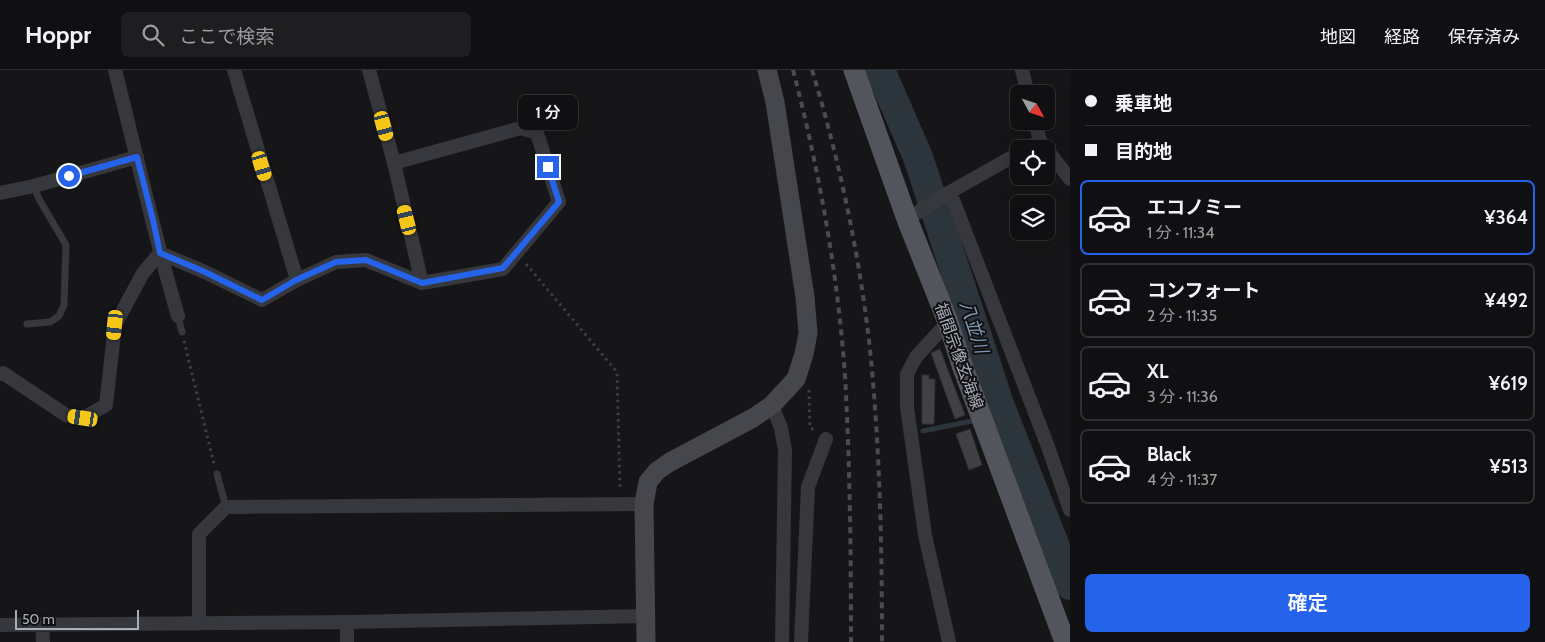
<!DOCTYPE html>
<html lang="ja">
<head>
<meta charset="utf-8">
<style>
  body { margin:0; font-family:Cabin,"Noto Sans JP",sans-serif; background:#1e1e20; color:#f1f3f6; height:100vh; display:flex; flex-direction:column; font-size:19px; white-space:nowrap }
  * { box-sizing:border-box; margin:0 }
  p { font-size:16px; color:#9c9d9f }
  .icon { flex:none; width:28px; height:28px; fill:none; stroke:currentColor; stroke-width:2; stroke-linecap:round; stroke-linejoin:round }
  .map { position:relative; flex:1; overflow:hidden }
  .drawer { display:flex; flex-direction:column; background:#101012; width:475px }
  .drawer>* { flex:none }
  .banner { display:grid; align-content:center; height:110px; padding:0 15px; background:#101012 }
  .needle { width:32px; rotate:130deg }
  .tools { position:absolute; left:1010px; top:15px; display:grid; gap:10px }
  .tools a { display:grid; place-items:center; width:45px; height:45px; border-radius:8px; background:#101012; box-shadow:0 5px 20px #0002,0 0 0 1px #303032; font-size:25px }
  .scale { position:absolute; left:15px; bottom:12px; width:124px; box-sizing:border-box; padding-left:5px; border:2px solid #a8adb8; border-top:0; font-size:14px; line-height:18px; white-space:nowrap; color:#a8adb8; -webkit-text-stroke:4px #111113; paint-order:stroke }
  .end { position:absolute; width:22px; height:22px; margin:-11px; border:6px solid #2563eb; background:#fff; box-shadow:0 0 0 2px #fff }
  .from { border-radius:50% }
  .bubble { position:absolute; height:35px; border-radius:8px; background:#101012; box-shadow:0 5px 20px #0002,0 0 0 1px #303032; font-size:16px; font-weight:600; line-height:35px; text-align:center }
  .car { position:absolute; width:15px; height:30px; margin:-15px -8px; border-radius:6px; box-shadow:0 0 4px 1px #0007; background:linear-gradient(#f5c518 24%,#345 0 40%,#f5c518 0 76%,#345 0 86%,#f5c518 0) }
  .banner b { display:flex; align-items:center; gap:18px; height:48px; font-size:19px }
  .banner b+b { border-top:1px solid #303032 }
  .banner i { width:12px; height:12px; background:#f1f3f6 }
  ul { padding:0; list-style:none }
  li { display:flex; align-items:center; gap:15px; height:75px; margin:0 10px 8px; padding:0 5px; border:2px solid #303032; border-radius:8px }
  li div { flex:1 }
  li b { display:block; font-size:19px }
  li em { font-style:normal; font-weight:600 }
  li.active { border-color:#2563eb }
  li>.icon { width:45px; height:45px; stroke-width:1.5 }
  .action { display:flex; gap:10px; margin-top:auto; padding:10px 15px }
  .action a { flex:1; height:58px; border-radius:8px; background:#2563eb; color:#fff; font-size:20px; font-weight:600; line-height:58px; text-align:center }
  header { display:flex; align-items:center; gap:30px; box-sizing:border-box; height:70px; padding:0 25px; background:#101012; border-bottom:1px solid #303032 }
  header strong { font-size:24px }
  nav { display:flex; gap:28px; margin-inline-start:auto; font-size:18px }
  .search { width:350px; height:45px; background:#1e1e20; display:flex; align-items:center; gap:12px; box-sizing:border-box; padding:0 18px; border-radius:8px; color:#9c9d9f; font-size:19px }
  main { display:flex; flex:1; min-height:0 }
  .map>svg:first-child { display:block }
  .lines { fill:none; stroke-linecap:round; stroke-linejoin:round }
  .stream { stroke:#2c353c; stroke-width:5 }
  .river { stroke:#2c353c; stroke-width:30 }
  .building { fill:#404145; stroke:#303034 }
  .path { stroke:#3d3f44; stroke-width:3; stroke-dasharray:2.5 4; stroke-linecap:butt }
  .lane { stroke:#37383d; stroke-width:7 }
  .street { stroke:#37383d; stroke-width:14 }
  .secondary { stroke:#45474d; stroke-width:19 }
  .primary { stroke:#53555c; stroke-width:21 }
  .rail { stroke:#4a4c52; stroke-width:4; stroke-dasharray:6 5; stroke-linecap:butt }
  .route { stroke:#2563eb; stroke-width:6 }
  .labels { text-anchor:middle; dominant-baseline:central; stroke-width:4; stroke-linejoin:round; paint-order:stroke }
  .street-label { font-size:16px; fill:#a8adb8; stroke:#111113 }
  .water-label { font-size:18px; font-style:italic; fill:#7f9bb3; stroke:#111113 }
</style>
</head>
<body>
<header>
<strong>Hoppr</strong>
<div class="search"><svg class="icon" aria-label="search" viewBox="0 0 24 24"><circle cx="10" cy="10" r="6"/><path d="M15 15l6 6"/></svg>ここで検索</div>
<nav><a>地図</a><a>経路</a><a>保存済み</a></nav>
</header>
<main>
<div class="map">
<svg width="1070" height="572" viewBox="0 0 1070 572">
  <rect width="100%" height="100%" fill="#161618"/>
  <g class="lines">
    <path class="stream" d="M 987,348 L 1003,344
      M 923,361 L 977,350"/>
    <path class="river" d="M 880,0 L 918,87 L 999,334 L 1070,515"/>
  </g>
  <path class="building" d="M 940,279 L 965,345 L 955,349 L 931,283 Z
    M 922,305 L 929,305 L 929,309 L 935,309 L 934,354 L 922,354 Z
    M 970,359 L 982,395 L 969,400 L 956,364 Z"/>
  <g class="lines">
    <path class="path" d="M 526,194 L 617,302 L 620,420
      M 184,271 L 214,394
      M 809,320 L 810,358 L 815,360"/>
    <path class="lane" d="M 178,246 L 182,262
      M 27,254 L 50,252 L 59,246 L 64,235 L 66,175 L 39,129 L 34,116
      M 217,404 L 226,437"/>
    <path class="street" d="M 115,0 C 136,82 154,165 178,246
      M 234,0 L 297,210
      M 369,0 L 394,93 L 422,213
      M 1022,0 L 1028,24
      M 1035,51 L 1040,71 L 1070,109
      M 1026,79 L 1040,71
      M 950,122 L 1047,374 L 1070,440
      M 0,123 L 34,116 L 137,87
      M 907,149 L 950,122 L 1019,83
      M 160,183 L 205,202 L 262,230 L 297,210 L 336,192 L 366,190 L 422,213 L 503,199 L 559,132 L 537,63 L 521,58 L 394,93
      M 948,252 L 916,287 L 907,304 L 907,337 L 925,465 L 949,572
      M 0,304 L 3,303 L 66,345 L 83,348 L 106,335 L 115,255 L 143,203 L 160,183
      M 772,335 L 781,358 L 785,380 L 782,572
      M 199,552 L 199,464 L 226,437 L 644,434
      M 347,552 L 347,572
      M 42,554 L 43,572
      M 0,555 L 347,552 L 646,546
      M 801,572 L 808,417 L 826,369"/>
    <path class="secondary" d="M 646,572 L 644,434 L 648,412 L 657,401 L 670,392 L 753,348 L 772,335 L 796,309 L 804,284 L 808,263 L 805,227 L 775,32 L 767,0"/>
    <path class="primary" d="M 854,0 L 907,149 L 948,252 L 962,295 L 1065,572"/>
    <path class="rail" d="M 793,0 C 819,99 838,205 845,306 C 850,395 851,484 851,572
      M 812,0 C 841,95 863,201 872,300 C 880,390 882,481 882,572"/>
  </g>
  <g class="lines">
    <path class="route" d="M 69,106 L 137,87 L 153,150 L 160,183 L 205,202 L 262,230 L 296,210 L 336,192 L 366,190 L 422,213 L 503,198 L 559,132 L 548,97"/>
  </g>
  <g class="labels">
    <g class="street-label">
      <text transform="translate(959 286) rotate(70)">福間宗像玄海線</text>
    </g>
    <g class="water-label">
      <text transform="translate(974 257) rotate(72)">八並川</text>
    </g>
  </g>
</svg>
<div class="tools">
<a><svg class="needle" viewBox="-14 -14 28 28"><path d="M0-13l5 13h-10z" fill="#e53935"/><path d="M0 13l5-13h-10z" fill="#9c9d9f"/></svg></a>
<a><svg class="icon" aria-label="locate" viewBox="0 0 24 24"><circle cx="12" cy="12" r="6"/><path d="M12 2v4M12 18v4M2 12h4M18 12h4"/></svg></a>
<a><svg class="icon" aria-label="layers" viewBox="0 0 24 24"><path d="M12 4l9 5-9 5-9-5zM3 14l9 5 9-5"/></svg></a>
</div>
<div class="scale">50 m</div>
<i class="end from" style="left:69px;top:106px"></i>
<i class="end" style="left:548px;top:97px"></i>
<div class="bubble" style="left:518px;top:25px;width:60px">1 分</div>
<i class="car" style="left:384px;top:56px;rotate:165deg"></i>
<i class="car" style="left:262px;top:96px;rotate:163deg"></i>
<i class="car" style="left:407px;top:150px;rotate:346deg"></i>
<i class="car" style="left:115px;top:255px;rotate:186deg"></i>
<i class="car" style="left:83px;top:348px;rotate:279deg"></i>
</div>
<section class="drawer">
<div class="banner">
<b><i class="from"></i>乗車地</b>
<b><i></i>目的地</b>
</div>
<ul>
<li class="active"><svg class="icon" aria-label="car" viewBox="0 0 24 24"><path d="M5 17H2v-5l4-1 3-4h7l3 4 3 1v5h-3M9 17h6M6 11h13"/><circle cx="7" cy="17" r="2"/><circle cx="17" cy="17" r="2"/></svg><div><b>エコノミー</b><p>1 分 · 11:34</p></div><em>¥364</em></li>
<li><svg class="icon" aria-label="car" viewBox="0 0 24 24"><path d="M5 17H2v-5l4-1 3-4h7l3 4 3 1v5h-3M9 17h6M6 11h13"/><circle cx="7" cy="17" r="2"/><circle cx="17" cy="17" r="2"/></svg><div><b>コンフォート</b><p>2 分 · 11:35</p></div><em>¥492</em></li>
<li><svg class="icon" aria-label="car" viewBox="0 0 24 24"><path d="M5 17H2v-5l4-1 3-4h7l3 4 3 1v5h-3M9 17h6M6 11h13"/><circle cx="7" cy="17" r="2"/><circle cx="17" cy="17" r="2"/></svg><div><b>XL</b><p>3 分 · 11:36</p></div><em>¥619</em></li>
<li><svg class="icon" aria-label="car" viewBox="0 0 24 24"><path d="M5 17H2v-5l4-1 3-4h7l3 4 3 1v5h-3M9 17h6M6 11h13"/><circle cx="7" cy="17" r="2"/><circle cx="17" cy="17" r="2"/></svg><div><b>Black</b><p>4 分 · 11:37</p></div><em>¥513</em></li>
</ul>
<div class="action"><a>確定</a></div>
</section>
</main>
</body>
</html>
